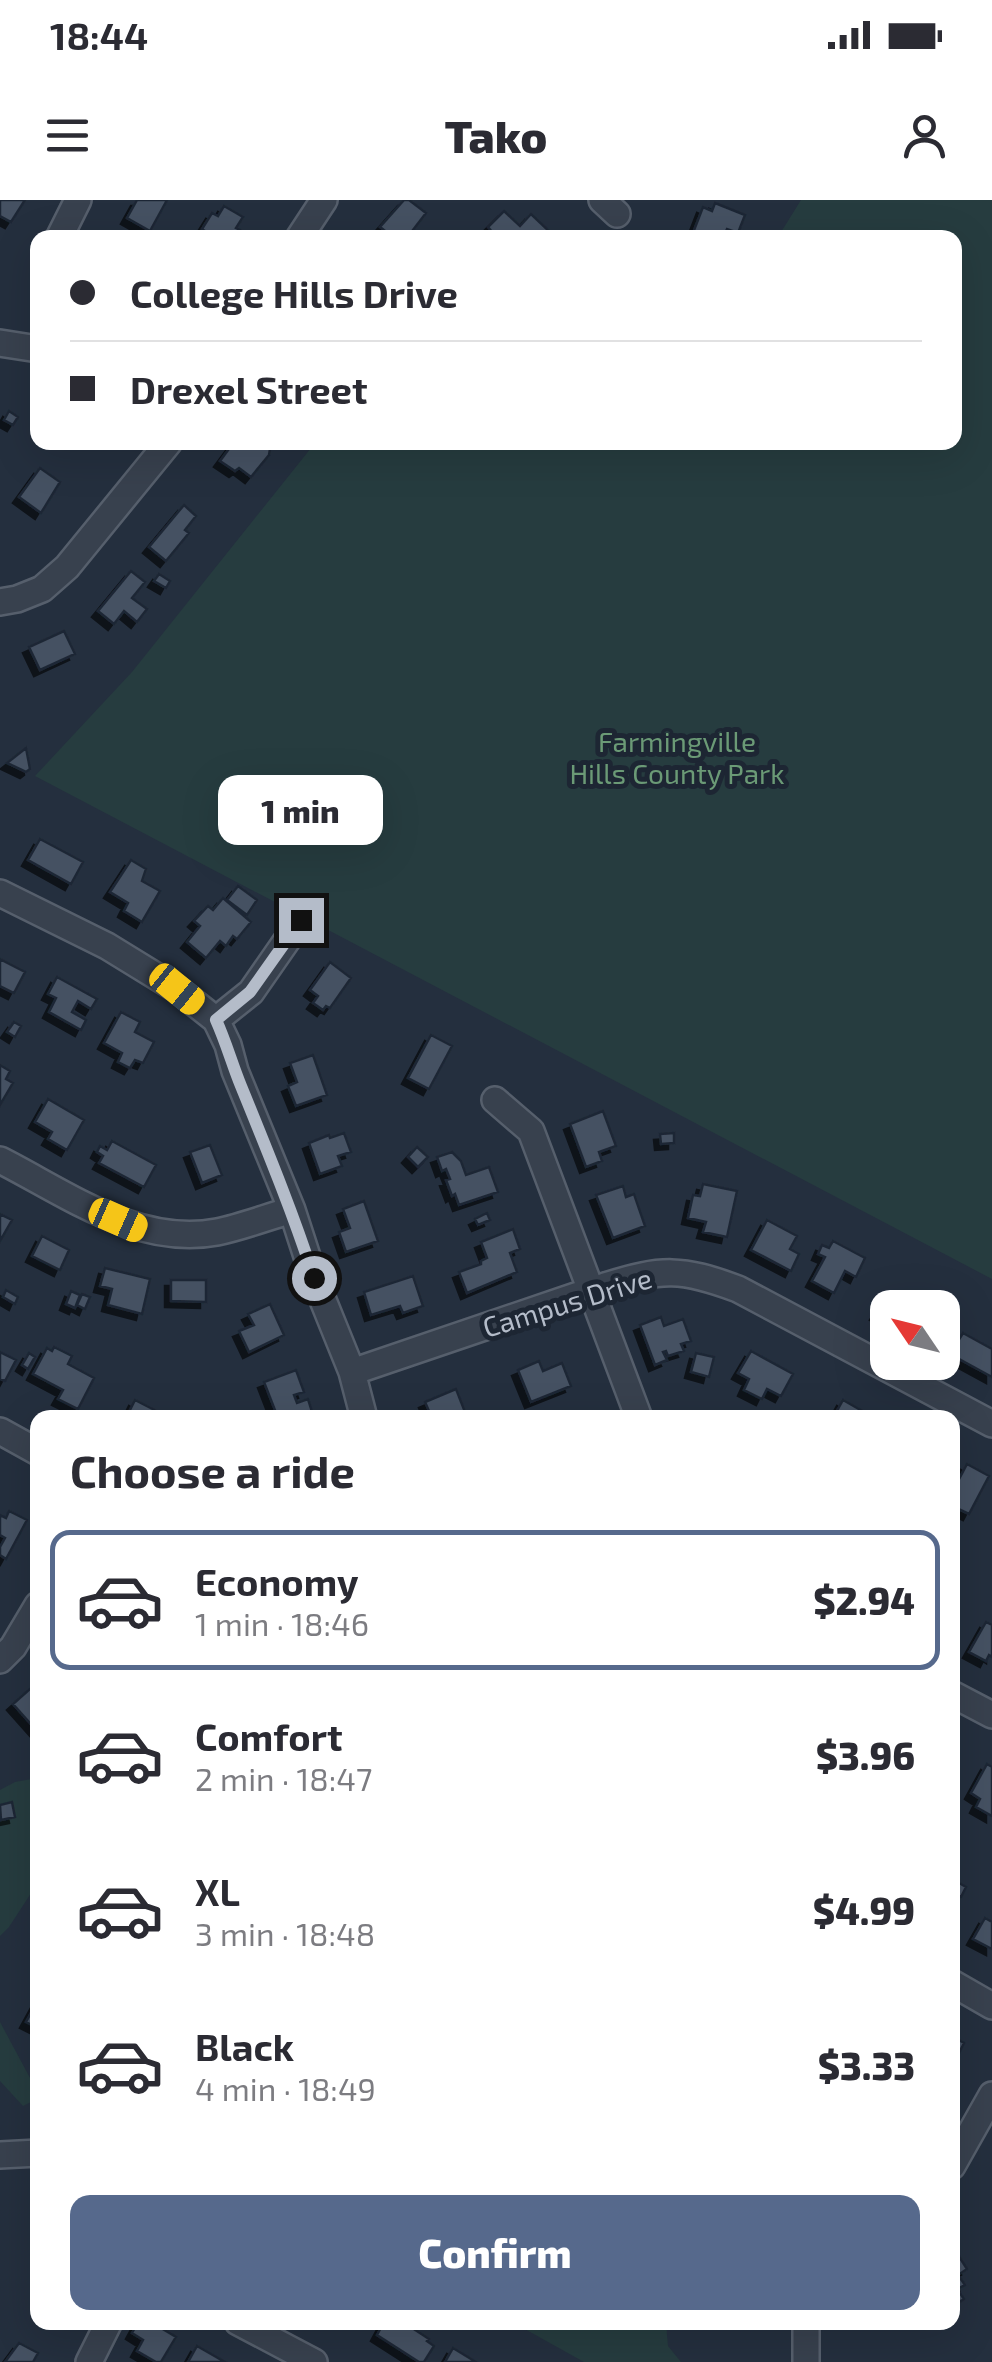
<!DOCTYPE html>
<html lang="en">
<head>
<meta charset="utf-8">
<style>
  body { margin:0; font-family:"Exo 2",sans-serif; background:#f2f2f3; color:#2b2b33; height:100vh; display:flex; flex-direction:column; font-size:38px; white-space:nowrap }
  * { box-sizing:border-box; margin:0 }
  p { font-size:32px; color:#7c7c81 }
  .icon { flex:none; width:55px; height:55px; fill:none; stroke:currentColor; stroke-width:2; stroke-linecap:round; stroke-linejoin:round }
  .map { position:relative; flex:1; overflow:hidden }
  .sheet { position:absolute; left:30px; top:1210px; width:930px; height:920px; display:flex; flex-direction:column; background:#fff; border-radius:20px; box-shadow:0 10px 40px #0002 }
  .sheet>* { flex:none }
  .banner { position:absolute; left:30px; top:30px; width:932px; height:220px; border-radius:20px; box-shadow:0 10px 40px #0002; display:grid; align-content:center; height:220px; padding:0 40px; background:#fff }
  .needle { width:65px; rotate:305deg }
  .tools { position:absolute; left:870px; top:1090px; display:grid; gap:20px }
  .tools a { display:grid; place-items:center; width:90px; height:90px; border-radius:20px; background:#fff; box-shadow:0 10px 40px #0002; font-size:50px }
  .end { position:absolute; width:45px; height:45px; margin:-22px; border:12px solid #b4bcc9; background:#111; box-shadow:0 0 0 5px #111 }
  .from { border-radius:50% }
  .bubble { position:absolute; height:70px; border-radius:20px; background:#fff; box-shadow:0 10px 40px #0002; font-size:32px; font-weight:800; line-height:70px; text-align:center }
  .car { position:absolute; width:30px; height:60px; margin:-30px -15px; border-radius:12px; box-shadow:0 0 8px 2px #0007; background:linear-gradient(#f5c518 24%,#345 0 40%,#f5c518 0 76%,#345 0 86%,#f5c518 0) }
  .banner b { display:flex; align-items:center; gap:35px; height:95px; font-size:38px }
  .banner b+b { border-top:2px solid #e1e1e2 }
  .banner i { width:25px; height:25px; background:#2b2b33 }
  ul { padding:0; list-style:none }
  li { display:flex; align-items:center; gap:30px; height:140px; margin:0 20px 15px; padding:0 20px; border:5px solid transparent; border-radius:20px }
  li div { flex:1 }
  li b { display:block; font-size:38px }
  li em { font-style:normal; font-weight:800 }
  li.current { border-color:#56698c }
  li>.icon { width:90px; height:90px; stroke-width:1.5 }
  h2 { padding:0 40px; font-size:45px; line-height:120px }
  .button { display:flex; gap:20px; margin-top:auto; padding:20px 40px }
  .button a { flex:1; height:115px; border-radius:20px; background:#56698c; color:#fff; font-size:40px; font-weight:800; line-height:115px; text-align:center }
  .status { display:flex; justify-content:space-between; align-items:center; height:70px; padding:0 50px; background:#fff; direction:ltr }
  .status svg { height:28px; fill:currentColor }
  header { display:flex; justify-content:space-between; align-items:center; height:130px; padding:0 40px; background:#fff; font-size:45px; font-weight:800 }
  .map>svg:first-child { display:block }
  .green { fill:#263c3f }
  .building { fill:#455162; stroke:#1f2835; stroke-width:2.5; filter:url(#shadow) }
  .lines { fill:none; stroke-linecap:round; stroke-linejoin:round }
  .minor-casing { stroke:#565f6c; stroke-width:30 }
  .minor { stroke:#38414e; stroke-width:25 }
  .route { stroke:#b4bcc9; stroke-width:12 }
  .labels { text-anchor:middle; dominant-baseline:central; stroke-width:10; stroke-linejoin:round; paint-order:stroke }
  .park-label { font-size:28px; fill:#6b9a76; stroke:#1d2633 }
  .street-label { font-size:28px; fill:#b4bcc9; stroke:#1d2633 }
</style>
</head>
<body>
<div class="status"><b>18:44</b><svg viewBox="0 0 49 12"><path d="M0 12V9h3v3zM5 12V6h3v6zM10 12V3h3v9zM15 12V0h3v12zM26 1h20v11H26zM47 4h2v5h-2z"/></svg></div>
<header><svg class="icon" aria-label="menu" viewBox="0 0 24 24"><path d="M4 6h16M4 12h16M4 18h16"/></svg>Tako<svg class="icon" aria-label="person" viewBox="0 0 24 24"><circle cx="12" cy="8" r="4"/><path d="M4 21q1-7 8-7t8 7"/></svg></header>
<div class="map">
<svg width="992" height="2162" viewBox="0 0 992 2162">
  <defs>
    <filter id="shadow"><feDropShadow dx="-6" dy="6" stdDeviation="0" flood-color="#0009"/></filter>
  </defs>
  <rect width="100%" height="100%" fill="#242f3e"/>
  <path class="green" d="M 801,0 L 992,0 L 992,1079 L 35,576 L 132,472 L 315,243 L 955,242 L 955,38 L 778,37 Z
    M 37,1578 L 37,1684 L 9,1727 L 0,1736 L 0,1590 L 15,1582 Z
    M 0,1822 L 37,1891 L 37,1899 L 23,1906 L 0,1881 Z
    M 514,2123 L 591,2123 L 601,2128 L 605,2123 L 666,2123 L 668,2146 L 681,2162 L 584,2162 Z"/>
  <path class="building" d="M 0,0 L 25,0 L 11,22 L 0,16 Z
    M 137,0 L 167,0 L 150,31 L 127,18 Z
    M 404,0 L 409,0 L 426,13 L 410,34 L 414,38 L 394,38 L 380,27 Z
    M 715,3 L 745,15 L 738,33 L 727,29 L 723,38 L 691,38 L 703,7 L 712,11 Z
    M 224,6 L 243,17 L 236,28 L 240,30 L 235,38 L 207,38 L 209,34 L 202,29 L 212,13 L 218,16 Z
    M 504,11 L 520,26 L 531,14 L 551,33 L 547,38 L 497,38 L 488,27 Z
    M 9,211 L 18,217 L 13,225 L 4,220 Z
    M 234,242 L 261,242 L 270,249 L 269,255 L 251,277 L 239,268 L 235,271 L 220,261 Z
    M 40,268 L 60,282 L 41,313 L 19,297 Z
    M 184,305 L 196,316 L 185,330 L 189,333 L 166,361 L 149,347 Z
    M 131,371 L 145,382 L 132,398 L 147,409 L 137,422 L 124,411 L 114,424 L 98,411 Z
    M 159,374 L 170,381 L 166,388 L 154,381 Z
    M 64,431 L 75,454 L 40,470 L 29,447 Z
    M 26,548 L 30,569 L 26,572 L 7,563 Z
    M 40,639 L 83,662 L 71,684 L 28,660 Z
    M 131,660 L 146,669 L 142,681 L 160,691 L 142,722 L 124,711 L 128,703 L 110,692 Z
    M 238,686 L 257,700 L 247,715 L 227,700 Z
    M 223,698 L 251,722 L 237,739 L 233,736 L 226,746 L 220,741 L 206,758 L 187,742 L 200,726 L 194,721 L 208,706 L 213,710 Z
    M 0,759 L 25,772 L 14,793 L 0,786 Z
    M 330,762 L 351,778 L 330,808 L 326,806 L 323,810 L 313,803 L 318,796 L 310,790 Z
    M 57,777 L 97,799 L 91,809 L 78,801 L 72,812 L 86,820 L 81,830 L 49,812 L 56,798 L 48,794 Z
    M 121,812 L 140,822 L 135,832 L 154,842 L 143,863 L 135,860 L 130,868 L 118,862 L 122,853 L 104,843 Z
    M 14,822 L 21,826 L 15,837 L 7,832 Z
    M 431,835 L 452,846 L 429,889 L 408,878 Z
    M 313,855 L 327,895 L 296,906 L 288,886 L 297,882 L 290,863 Z
    M 0,865 L 10,871 L 6,879 L 13,883 L 0,905 Z
    M 48,899 L 84,920 L 67,950 L 48,939 L 52,932 L 35,922 Z
    M 603,911 L 616,946 L 599,952 L 602,961 L 586,967 L 570,924 Z
    M 344,933 L 351,952 L 338,956 L 342,966 L 320,974 L 309,943 L 329,935 L 330,938 Z
    M 674,933 L 674,943 L 661,944 L 660,934 Z
    M 112,941 L 156,965 L 144,987 L 99,963 L 103,956 L 97,952 L 100,946 L 107,950 Z
    M 210,945 L 222,975 L 202,983 L 190,952 Z
    M 417,947 L 428,957 L 418,967 L 408,957 Z
    M 452,952 L 461,961 L 466,975 L 489,967 L 498,992 L 459,1005 L 455,994 L 452,996 L 446,980 L 450,979 L 446,969 L 442,971 L 437,957 Z
    M 703,984 L 737,991 L 727,1037 L 703,1032 L 706,1022 L 688,1018 L 693,995 L 700,996 Z
    M 623,986 L 626,997 L 634,994 L 645,1026 L 613,1038 L 596,995 Z
    M 364,1001 L 378,1041 L 346,1052 L 339,1032 L 350,1028 L 343,1009 Z
    M 487,1013 L 490,1020 L 478,1025 L 475,1019 Z
    M 0,1014 L 12,1020 L 0,1041 Z
    M 767,1020 L 797,1036 L 790,1049 L 799,1054 L 791,1071 L 751,1050 Z
    M 513,1029 L 520,1049 L 510,1053 L 517,1072 L 467,1093 L 459,1072 L 481,1064 L 481,1061 L 487,1058 L 481,1042 Z
    M 42,1036 L 69,1050 L 60,1070 L 32,1056 Z
    M 833,1041 L 865,1058 L 856,1077 L 845,1071 L 834,1093 L 812,1081 L 825,1057 L 818,1054 L 822,1045 L 829,1048 Z
    M 105,1068 L 150,1079 L 142,1114 L 108,1105 L 112,1089 L 100,1086 Z
    M 413,1076 L 423,1106 L 403,1113 L 400,1106 L 371,1115 L 364,1092 Z
    M 171,1080 L 206,1080 L 206,1102 L 171,1101 Z
    M 6,1090 L 18,1097 L 15,1104 L 3,1097 Z
    M 71,1091 L 80,1095 L 75,1108 L 66,1104 Z
    M 82,1094 L 90,1097 L 85,1109 L 77,1105 Z
    M 888,1095 L 900,1103 L 897,1108 L 888,1108 L 888,1121 L 876,1114 Z
    M 270,1104 L 284,1135 L 249,1152 L 239,1131 L 254,1125 L 248,1114 Z
    M 661,1117 L 664,1126 L 683,1119 L 691,1141 L 681,1144 L 684,1151 L 668,1156 L 666,1151 L 663,1152 L 667,1160 L 655,1165 L 640,1125 Z
    M 963,1133 L 992,1149 L 992,1177 L 950,1154 Z
    M 54,1147 L 72,1156 L 68,1164 L 94,1178 L 78,1209 L 58,1199 L 63,1190 L 33,1174 L 47,1148 L 52,1151 Z
    M 751,1151 L 793,1174 L 781,1196 L 767,1189 L 762,1199 L 744,1190 L 749,1179 L 738,1173 Z
    M 0,1152 L 16,1160 L 5,1181 L 0,1179 Z
    M 29,1153 L 35,1157 L 28,1169 L 22,1165 Z
    M 696,1153 L 714,1157 L 709,1177 L 691,1172 Z
    M 539,1161 L 543,1171 L 562,1163 L 571,1186 L 531,1202 L 518,1170 Z
    M 296,1170 L 304,1192 L 294,1195 L 297,1203 L 308,1199 L 314,1218 L 278,1218 L 264,1182 Z
    M 456,1189 L 465,1212 L 457,1215 L 457,1218 L 432,1218 L 425,1202 Z
    M 135,1200 L 170,1218 L 126,1218 Z
    M 843,1200 L 864,1212 L 861,1218 L 833,1218 Z
    M 967,1264 L 989,1276 L 969,1314 L 952,1306 L 952,1281 L 957,1283 Z
    M 9,1311 L 27,1320 L 6,1359 L 0,1355 L 0,1347 L 5,1338 L 0,1335 L 0,1315 L 6,1318 Z
    M 986,1422 L 992,1425 L 992,1457 L 989,1455 L 986,1461 L 969,1452 Z
    M 31,1488 L 38,1496 L 37,1531 L 13,1504 Z
    M 987,1564 L 992,1567 L 992,1616 L 976,1607 L 980,1599 L 971,1593 Z
    M 12,1602 L 15,1617 L 1,1620 L 0,1605 Z
    M 952,1679 L 966,1687 L 961,1697 L 952,1694 Z
    M 985,1718 L 992,1722 L 992,1749 L 973,1739 Z
    M 38,1800 L 38,1828 L 26,1822 Z
    M 952,1836 L 964,1843 L 952,1867 Z
    M 955,2050 L 967,2069 L 958,2075 L 965,2085 L 957,2089 L 964,2099 L 952,2106 L 952,2052 Z
    M 138,2122 L 151,2122 L 176,2137 L 161,2162 L 156,2162 L 137,2151 L 143,2140 L 132,2133 Z
    M 384,2122 L 403,2122 L 429,2139 L 427,2141 L 434,2146 L 424,2162 L 419,2162 L 377,2135 Z
    M 19,2143 L 38,2153 L 33,2162 L 5,2162 Z
    M 197,2146 L 225,2162 L 188,2162 Z
    M 453,2148 L 476,2162 L 445,2162 Z"/>
  <g class="lines">
    <g class="minor-casing">
      <path id="minor" d="M 602,0 L 617,14
        M 59,38 L 78,0
        M 299,38 L 324,0
        M 0,143 L 38,149
        M 0,402 L 17,399 L 42,389 L 67,367 L 169,242
        M 0,693 L 107,746 L 177,789 L 216,820 L 228,845 L 235,871 L 292,1010 L 314,1078 L 352,1172 L 364,1218
        M 216,820 L 251,792 L 301,720
        M 495,900 L 531,931 L 639,1218
        M 0,960 C 67,994 138,1047 217,1032 C 242,1027 267,1017 292,1010
        M 352,1172 L 605,1086 C 663,1068 681,1068 738,1089 L 992,1224
        M 0,1231 L 38,1252
        M 0,1460 L 13,1447 L 38,1405
        M 952,1494 L 992,1515
        M 952,1783 L 992,1806
        M 0,1955 L 38,1953
        M 952,1966 L 992,1895
        M 238,2122 L 314,2162
        M 89,2162 L 109,2122
        M 806,2162 L 806,2122"/>
    </g>
    <use href="#minor" class="minor"/>
  </g>
  <g class="lines">
    <path class="route" d="M 301,720 L 250,792 L 216,820 C 226,842 232,864 241,886 C 267,950 293,1013 314,1078"/>
  </g>
  <g class="labels">
    <g class="park-label">
      <text x="677" y="541">Farmingville<tspan x="677" dy="32">Hills County Park</tspan></text>
    </g>
    <g class="street-label">
      <text transform="translate(567 1102) rotate(-17)">Campus Drive</text>
    </g>
  </g>
</svg>
<div class="tools">
<a><svg class="needle" viewBox="-14 -14 28 28"><path d="M0-13l5 13h-10z" fill="#e53935"/><path d="M0 13l5-13h-10z" fill="#7c7c81"/></svg></a>
</div>
<i class="end from" style="left:314px;top:1078px"></i>
<i class="end" style="left:301px;top:720px"></i>
<div class="bubble" style="left:218px;top:575px;width:165px">1 min</div>
<i class="car" style="left:177px;top:789px;rotate:129deg"></i>
<i class="car" style="left:118px;top:1020px;rotate:114deg"></i>
<div class="banner">
<b><i class="from"></i>College Hills Drive</b>
<b><i></i>Drexel Street</b>
</div>
<section class="sheet">
<h2>Choose a ride</h2>
<ul>
<li class="current"><svg class="icon" aria-label="car" viewBox="0 0 24 24"><path d="M5 17H2v-5l4-1 3-4h7l3 4 3 1v5h-3M9 17h6M6 11h13"/><circle cx="7" cy="17" r="2"/><circle cx="17" cy="17" r="2"/></svg><div><b>Economy</b><p>1 min · 18:46</p></div><em>$2.94</em></li>
<li><svg class="icon" aria-label="car" viewBox="0 0 24 24"><path d="M5 17H2v-5l4-1 3-4h7l3 4 3 1v5h-3M9 17h6M6 11h13"/><circle cx="7" cy="17" r="2"/><circle cx="17" cy="17" r="2"/></svg><div><b>Comfort</b><p>2 min · 18:47</p></div><em>$3.96</em></li>
<li><svg class="icon" aria-label="car" viewBox="0 0 24 24"><path d="M5 17H2v-5l4-1 3-4h7l3 4 3 1v5h-3M9 17h6M6 11h13"/><circle cx="7" cy="17" r="2"/><circle cx="17" cy="17" r="2"/></svg><div><b>XL</b><p>3 min · 18:48</p></div><em>$4.99</em></li>
<li><svg class="icon" aria-label="car" viewBox="0 0 24 24"><path d="M5 17H2v-5l4-1 3-4h7l3 4 3 1v5h-3M9 17h6M6 11h13"/><circle cx="7" cy="17" r="2"/><circle cx="17" cy="17" r="2"/></svg><div><b>Black</b><p>4 min · 18:49</p></div><em>$3.33</em></li>
</ul>
<div class="button"><a>Confirm</a></div>
</section>
</div>
</body>
</html>
